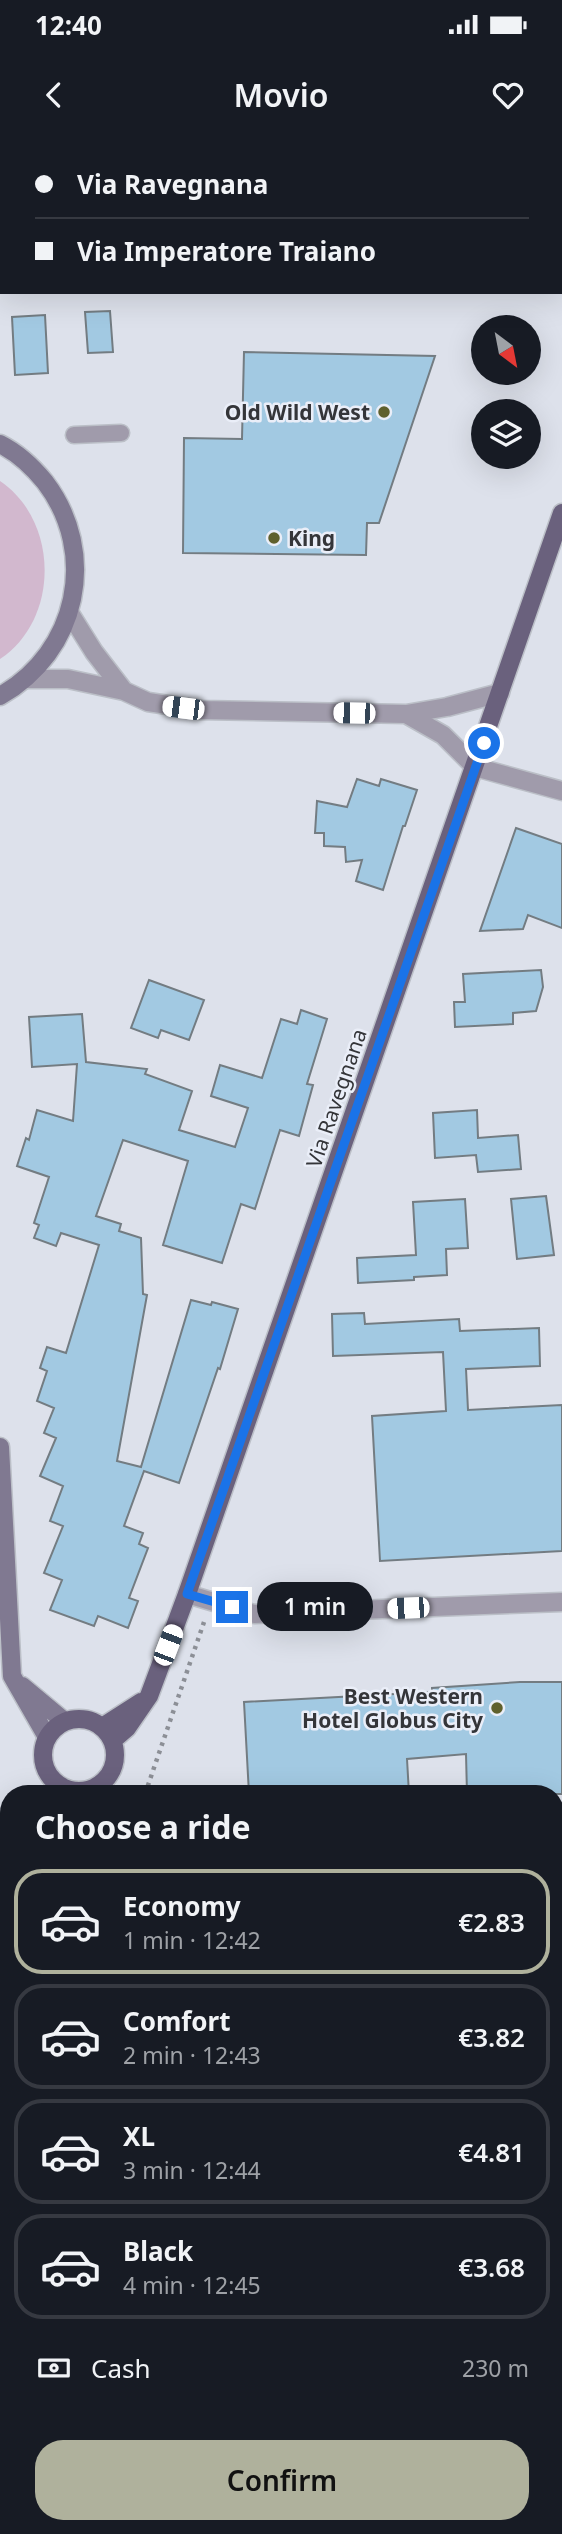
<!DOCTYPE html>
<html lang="en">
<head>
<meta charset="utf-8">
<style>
  body { margin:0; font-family:"Noto Sans",sans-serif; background:#20242c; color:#f1f3f6; height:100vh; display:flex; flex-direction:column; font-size:26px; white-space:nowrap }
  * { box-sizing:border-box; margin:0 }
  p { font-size:23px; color:#9ea1a6 }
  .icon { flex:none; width:38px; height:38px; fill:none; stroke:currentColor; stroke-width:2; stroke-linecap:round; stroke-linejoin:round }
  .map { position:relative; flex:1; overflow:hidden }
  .side { position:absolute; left:0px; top:1645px; width:564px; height:749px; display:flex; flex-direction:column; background:#171b24; border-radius:28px 28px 0 0; box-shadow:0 7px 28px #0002 }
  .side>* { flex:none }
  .top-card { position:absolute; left:0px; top:0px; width:564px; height:154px; box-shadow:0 7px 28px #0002; display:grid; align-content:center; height:154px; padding:0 35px; background:#171b24 }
  .needle { width:46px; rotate:148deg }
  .buttons { position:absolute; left:471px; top:175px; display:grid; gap:14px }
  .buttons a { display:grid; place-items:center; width:70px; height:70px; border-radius:50%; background:#171b24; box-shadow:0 7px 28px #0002; font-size:35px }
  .end { position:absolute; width:32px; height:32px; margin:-16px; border:9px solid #1a73e8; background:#fff; box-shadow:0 0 0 4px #fff }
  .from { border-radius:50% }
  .bubble { position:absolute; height:49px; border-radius:24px; background:#171b24; box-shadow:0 7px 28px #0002; font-size:23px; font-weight:600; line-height:49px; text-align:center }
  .car { position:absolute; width:21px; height:42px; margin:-21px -10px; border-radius:9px; box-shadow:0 0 5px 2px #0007; background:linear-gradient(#fff 24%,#345 0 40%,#fff 0 76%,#345 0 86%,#fff 0) }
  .top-card b { display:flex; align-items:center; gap:24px; height:66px; font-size:26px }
  .top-card b+b { border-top:2px solid #363941 }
  .top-card i { width:18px; height:18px; background:#f1f3f6 }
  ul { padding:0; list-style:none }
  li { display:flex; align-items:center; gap:21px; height:105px; margin:0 14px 10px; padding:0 21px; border:4px solid #363941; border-radius:28px }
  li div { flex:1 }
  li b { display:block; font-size:26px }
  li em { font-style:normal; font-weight:600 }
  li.on { border-color:#afb19c }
  li>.icon { width:63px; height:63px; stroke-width:1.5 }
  h2 { padding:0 35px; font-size:32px; line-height:84px }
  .pay { display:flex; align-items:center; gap:18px; height:77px; padding:0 35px; font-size:26px }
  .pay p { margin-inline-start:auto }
  .primary-button { display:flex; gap:14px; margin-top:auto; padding:14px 35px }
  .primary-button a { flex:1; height:80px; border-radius:28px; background:#afb19c; color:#111; font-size:28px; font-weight:600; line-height:80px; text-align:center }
  .status { display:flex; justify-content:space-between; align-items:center; height:49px; padding:0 35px; background:#171b24; direction:ltr }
  .status svg { height:19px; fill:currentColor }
  header { display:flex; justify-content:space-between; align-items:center; height:91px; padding:0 35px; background:#171b24; font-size:32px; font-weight:600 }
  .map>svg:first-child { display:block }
  .green { fill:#d2b8ce }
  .building { fill:#a2c9e2; stroke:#737c82; stroke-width:2 }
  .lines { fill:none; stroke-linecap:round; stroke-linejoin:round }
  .lane-casing { stroke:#bbbfc7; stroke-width:19 }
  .street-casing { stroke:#bbbfc7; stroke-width:21 }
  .secondary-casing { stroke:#bbbfc7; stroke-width:21 }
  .primary-casing { stroke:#bbbfc7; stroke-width:21 }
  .path { stroke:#8c8f96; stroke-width:4.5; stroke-dasharray:3.5 5; stroke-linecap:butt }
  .lane { stroke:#a09bab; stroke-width:16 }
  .street { stroke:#a09bab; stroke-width:18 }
  .secondary { stroke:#807991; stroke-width:18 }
  .primary { stroke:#6a617d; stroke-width:18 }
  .route { stroke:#1a73e8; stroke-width:9 }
  .poi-dot { fill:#5f602d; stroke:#eaeef8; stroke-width:2.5 }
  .labels { text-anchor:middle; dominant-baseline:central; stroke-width:5; stroke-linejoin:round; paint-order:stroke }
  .poi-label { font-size:21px; font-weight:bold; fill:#343539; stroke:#eaeef8; text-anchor:end }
  .street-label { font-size:21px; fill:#343539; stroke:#eaeef8 }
</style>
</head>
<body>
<div class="status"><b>12:40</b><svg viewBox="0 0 49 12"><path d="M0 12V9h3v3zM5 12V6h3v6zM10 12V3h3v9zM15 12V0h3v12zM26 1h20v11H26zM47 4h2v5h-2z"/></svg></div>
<header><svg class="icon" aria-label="back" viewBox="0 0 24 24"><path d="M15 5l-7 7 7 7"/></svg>Movio<svg class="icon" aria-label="heart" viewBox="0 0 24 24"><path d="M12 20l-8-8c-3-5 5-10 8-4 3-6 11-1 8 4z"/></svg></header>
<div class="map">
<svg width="562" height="2394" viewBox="0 0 562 2394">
  <rect width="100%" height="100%" fill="#dde1eb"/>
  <path class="green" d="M 0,341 C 59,381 60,479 0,519 Z"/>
  <path class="building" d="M 110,171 L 113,212 L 88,213 L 85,172 Z
    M 45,175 L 48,233 L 15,235 L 12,177 Z
    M 244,212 L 435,216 L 379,383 L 367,383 L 366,415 L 183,413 L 184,298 L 242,299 Z
    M 357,639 L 379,646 L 381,639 L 417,650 L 405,686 L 403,686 L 383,750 L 356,741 L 362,720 L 346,722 L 345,707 L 324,706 L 324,693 L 315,693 L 317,661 L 347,667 Z
    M 516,688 L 562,704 L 562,788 L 528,775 L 523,789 L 480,791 Z
    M 541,830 L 543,847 L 536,871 L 513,873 L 513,884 L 455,887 L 454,862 L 465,862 L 463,834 Z
    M 149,840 L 204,860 L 189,900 L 161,890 L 158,898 L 131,888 Z
    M 301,870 L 327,879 L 307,944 L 313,945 L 299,996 L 280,990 L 255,1069 L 241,1064 L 222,1123 L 163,1105 L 188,1021 L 123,1000 L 96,1076 L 121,1084 L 119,1091 L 141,1098 L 143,1154 L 147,1155 L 117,1321 L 141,1327 L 191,1160 L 211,1165 L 212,1162 L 238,1169 L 220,1229 L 218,1228 L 179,1343 L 144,1331 L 124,1386 L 143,1393 L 139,1404 L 148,1408 L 129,1458 L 138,1461 L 128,1488 L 98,1476 L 94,1486 L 50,1470 L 62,1440 L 44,1433 L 63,1386 L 50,1381 L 63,1346 L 40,1336 L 56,1298 L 44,1293 L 54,1268 L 37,1261 L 47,1231 L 40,1228 L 47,1207 L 66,1213 L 99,1105 L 61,1093 L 56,1106 L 34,1098 L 39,1085 L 34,1083 L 49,1037 L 17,1026 L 26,998 L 29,1000 L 37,970 L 73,981 L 77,924 L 32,927 L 29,877 L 82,874 L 86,922 L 147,929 L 145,934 L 192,951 L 179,990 L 235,1007 L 248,968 L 211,956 L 220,925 L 262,938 L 281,879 L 297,884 Z
    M 477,970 L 478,998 L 518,995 L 521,1029 L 478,1032 L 476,1015 L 435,1018 L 433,973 Z
    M 546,1056 L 554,1115 L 517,1119 L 511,1059 Z
    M 465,1059 L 468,1108 L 446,1109 L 447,1135 L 414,1137 L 414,1140 L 358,1143 L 357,1118 L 416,1115 L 413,1062 Z
    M 364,1173 L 365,1184 L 459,1179 L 460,1191 L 539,1188 L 540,1226 L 466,1229 L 468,1270 L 562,1265 L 562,1411 L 380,1421 L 372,1276 L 446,1271 L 443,1212 L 333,1216 L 332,1174 Z
    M 520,1542 L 562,1542 L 562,1654 L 467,1654 L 466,1614 L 407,1619 L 409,1654 L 249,1654 L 244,1562 L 432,1552 L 432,1548 Z"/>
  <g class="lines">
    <g class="lane-casing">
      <path id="lane" d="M 74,295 L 121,293
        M 555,1772 L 562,1771
        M 0,2016 L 9,2018
        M 555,2017 L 562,2017
        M 0,2178 L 9,2180"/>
    </g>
    <g class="street-casing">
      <path id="street" d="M 69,472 L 94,512 L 124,551
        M 25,539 L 68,539 L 124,551 L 148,562 L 201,570 L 406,574 L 447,567 L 500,553
        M 406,574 L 443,595 L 475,627 L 562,651
        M 187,1454 L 254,1474 L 562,1462"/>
    </g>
    <g class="secondary-casing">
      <path id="secondary" d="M 0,304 C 18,313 32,326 45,342 C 99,413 78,512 0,556
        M 0,1307 L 12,1536 L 47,1597
        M 22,1546 L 64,1581"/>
    </g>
    <g class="primary-casing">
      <path id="primary" d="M43 1615a36 36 0 1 1 72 0a36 36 0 1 1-72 0Z
        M 102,1587 L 141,1562
        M 112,1601 L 127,1588 L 149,1556 L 187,1454 L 562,373
        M 0,2002 L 9,1977"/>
    </g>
    <path class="path" d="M 145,1654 L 204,1482
      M 0,2080 L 9,2054"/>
    <use href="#lane" class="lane"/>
    <use href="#street" class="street"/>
    <use href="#secondary" class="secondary"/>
    <use href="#primary" class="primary"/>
  </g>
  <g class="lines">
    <path class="route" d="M 232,1467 L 187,1454 L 484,603"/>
  </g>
  <g class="poi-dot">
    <circle cx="384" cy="272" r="7"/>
    <circle cx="274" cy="398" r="7"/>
    <circle cx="497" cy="1568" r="7"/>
  </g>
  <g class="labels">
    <g class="poi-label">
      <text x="370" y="272">Old Wild West</text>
      <text x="288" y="398" text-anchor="start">King</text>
      <text x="483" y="1556">Best Western<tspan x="483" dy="24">Hotel Globus City</tspan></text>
    </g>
    <g class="street-label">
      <text transform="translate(336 958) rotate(-71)">Via Ravegnana</text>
    </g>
  </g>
</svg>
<div class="buttons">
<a><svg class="needle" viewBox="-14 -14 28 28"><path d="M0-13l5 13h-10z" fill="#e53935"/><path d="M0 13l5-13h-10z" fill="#9ea1a6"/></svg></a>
<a><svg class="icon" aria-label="layers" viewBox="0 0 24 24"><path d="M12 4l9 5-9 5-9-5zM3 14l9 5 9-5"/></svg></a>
</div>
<i class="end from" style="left:484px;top:603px"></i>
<i class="end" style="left:232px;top:1467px"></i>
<div class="bubble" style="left:257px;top:1442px;width:116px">1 min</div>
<i class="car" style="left:183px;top:568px;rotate:277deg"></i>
<i class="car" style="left:354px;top:573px;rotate:271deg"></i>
<i class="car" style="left:408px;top:1468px;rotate:268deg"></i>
<i class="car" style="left:168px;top:1505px;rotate:21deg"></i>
<div class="top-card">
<b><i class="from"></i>Via Ravegnana</b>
<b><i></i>Via Imperatore Traiano</b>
</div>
<section class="side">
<h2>Choose a ride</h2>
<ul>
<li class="on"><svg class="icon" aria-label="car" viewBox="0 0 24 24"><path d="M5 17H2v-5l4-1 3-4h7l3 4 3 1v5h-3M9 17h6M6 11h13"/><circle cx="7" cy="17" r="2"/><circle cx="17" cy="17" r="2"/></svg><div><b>Economy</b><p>1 min · 12:42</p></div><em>€2.83</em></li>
<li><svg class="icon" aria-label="car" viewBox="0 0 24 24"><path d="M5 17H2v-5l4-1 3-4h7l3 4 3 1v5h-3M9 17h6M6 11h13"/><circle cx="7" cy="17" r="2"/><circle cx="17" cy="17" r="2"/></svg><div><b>Comfort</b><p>2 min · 12:43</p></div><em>€3.82</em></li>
<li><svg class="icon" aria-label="car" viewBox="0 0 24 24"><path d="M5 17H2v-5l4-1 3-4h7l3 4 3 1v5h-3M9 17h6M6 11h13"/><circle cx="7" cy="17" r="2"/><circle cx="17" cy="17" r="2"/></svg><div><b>XL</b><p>3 min · 12:44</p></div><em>€4.81</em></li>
<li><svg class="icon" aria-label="car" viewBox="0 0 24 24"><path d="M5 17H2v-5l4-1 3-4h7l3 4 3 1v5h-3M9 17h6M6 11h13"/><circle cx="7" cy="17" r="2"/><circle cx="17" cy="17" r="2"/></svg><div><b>Black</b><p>4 min · 12:45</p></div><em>€3.68</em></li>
</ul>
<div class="pay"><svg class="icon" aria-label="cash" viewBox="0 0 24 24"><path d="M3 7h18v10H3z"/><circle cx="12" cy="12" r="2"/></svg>Cash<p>230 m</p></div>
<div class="primary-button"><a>Confirm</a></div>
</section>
</div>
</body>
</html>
